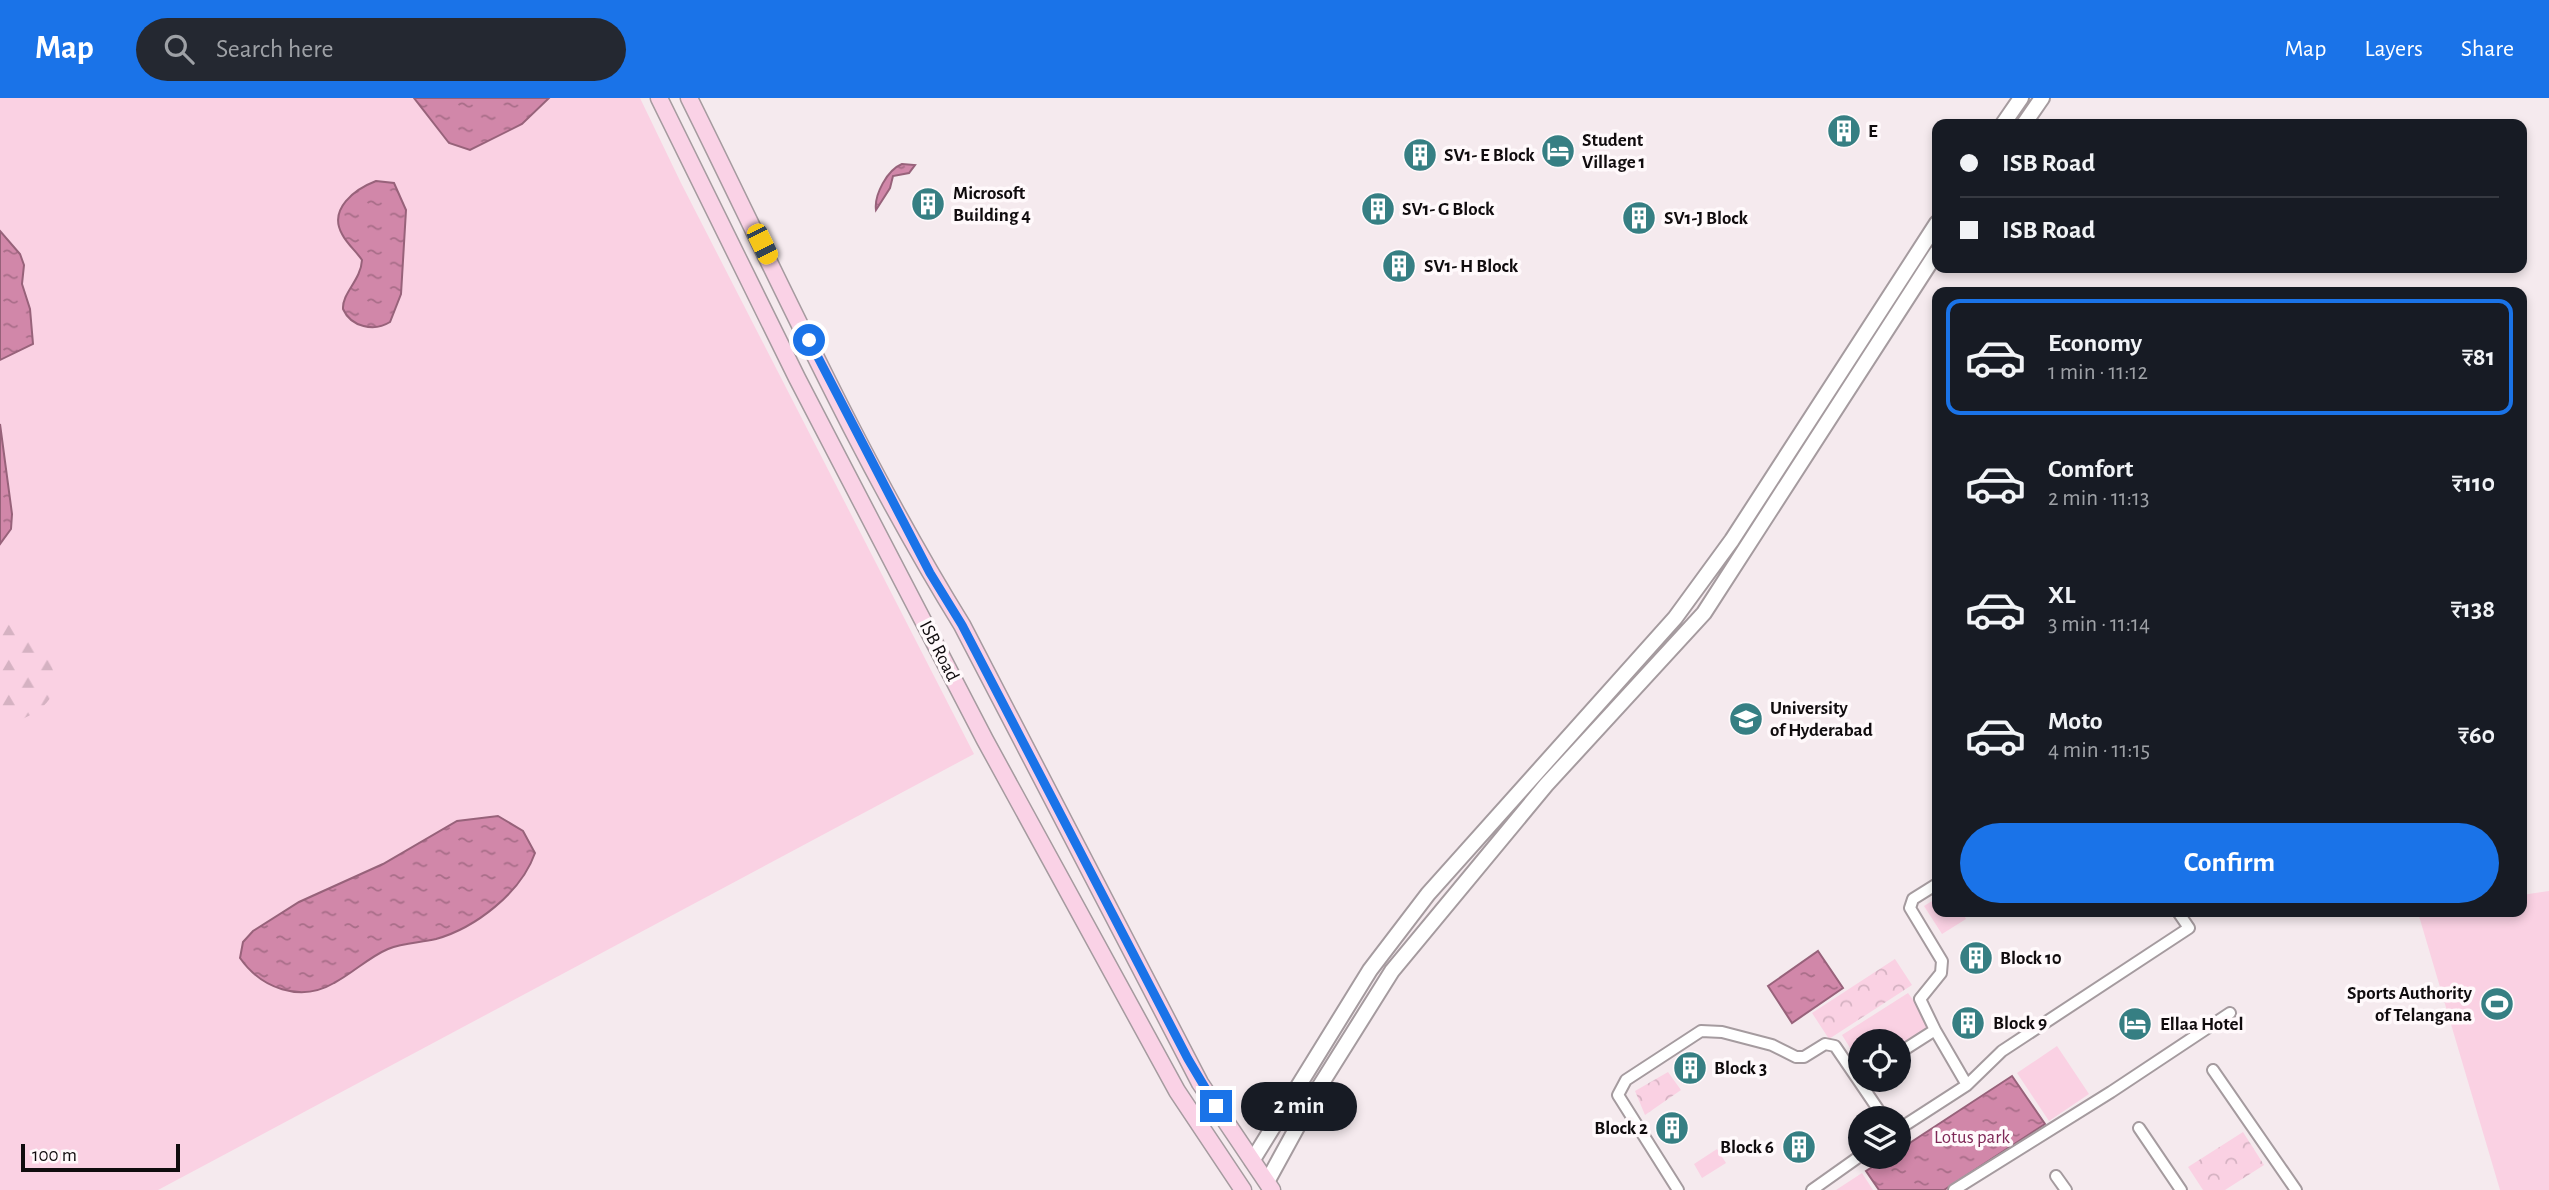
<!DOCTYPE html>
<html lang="en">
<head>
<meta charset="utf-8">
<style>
  body { margin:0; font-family:"Alegreya Sans",sans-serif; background:#242831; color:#f1f3f6; height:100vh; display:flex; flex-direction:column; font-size:26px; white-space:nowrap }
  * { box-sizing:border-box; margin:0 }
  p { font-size:23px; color:#9ea1a6 }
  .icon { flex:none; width:38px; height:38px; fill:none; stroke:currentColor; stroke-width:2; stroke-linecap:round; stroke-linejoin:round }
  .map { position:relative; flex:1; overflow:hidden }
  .sheet { position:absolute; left:1932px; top:189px; width:595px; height:630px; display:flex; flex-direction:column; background:#171b24; border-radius:14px; box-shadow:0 4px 10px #0003 }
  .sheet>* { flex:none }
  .guide { position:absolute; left:1932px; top:21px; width:595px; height:154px; border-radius:14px; box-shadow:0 4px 10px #0003; display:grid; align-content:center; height:154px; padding:0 28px; background:#171b24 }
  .tools { position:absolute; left:1848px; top:931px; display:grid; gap:14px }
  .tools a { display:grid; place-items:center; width:63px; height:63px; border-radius:50%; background:#171b24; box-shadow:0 4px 10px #0003; font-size:35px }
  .scale { position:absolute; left:21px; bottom:18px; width:159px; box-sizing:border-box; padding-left:7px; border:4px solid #100c0e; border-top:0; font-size:19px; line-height:24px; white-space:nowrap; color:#100c0e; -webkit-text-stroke:5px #fff9fb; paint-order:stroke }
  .end { position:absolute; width:32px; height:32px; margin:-16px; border:9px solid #1a73e8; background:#fff; box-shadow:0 0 0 4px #fff }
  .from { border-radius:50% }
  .bubble { position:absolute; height:49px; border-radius:24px; background:#171b24; box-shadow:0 4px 10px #0003; font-size:23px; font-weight:700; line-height:49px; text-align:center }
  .car { position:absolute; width:21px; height:42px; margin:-21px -10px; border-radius:9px; box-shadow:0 0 5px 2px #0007; background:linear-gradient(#f5c518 24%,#345 0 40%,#f5c518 0 76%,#345 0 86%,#f5c518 0) }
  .guide b { display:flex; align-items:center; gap:24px; height:66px; font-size:26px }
  .guide b+b { border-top:2px solid #363941 }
  .guide i { width:18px; height:18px; background:#f1f3f6 }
  ul { padding:12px 0 0; list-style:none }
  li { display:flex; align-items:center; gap:21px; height:116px; margin:0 14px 10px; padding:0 14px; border:4px solid transparent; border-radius:14px }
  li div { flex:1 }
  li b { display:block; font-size:26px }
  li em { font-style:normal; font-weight:700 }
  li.current { border-color:#1a73e8 }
  li>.icon { width:63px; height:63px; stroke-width:1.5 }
  .action { display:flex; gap:14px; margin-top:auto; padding:14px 28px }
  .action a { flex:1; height:80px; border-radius:42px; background:#1a73e8; color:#fff; font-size:28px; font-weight:700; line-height:80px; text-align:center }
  header { display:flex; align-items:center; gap:42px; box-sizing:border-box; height:98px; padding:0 35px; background:#1a73e8; color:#fff }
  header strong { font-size:33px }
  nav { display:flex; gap:38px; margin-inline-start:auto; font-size:24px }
  .search { width:490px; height:63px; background:#242831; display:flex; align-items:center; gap:18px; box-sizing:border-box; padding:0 24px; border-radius:38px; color:#9ea1a6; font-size:26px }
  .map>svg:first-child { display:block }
  .grass { fill:#fad1e3 }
  .forest { fill:url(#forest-firs) }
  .park { fill:url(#park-crowns) }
  .water { fill:url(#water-ripples); stroke:#97627a; stroke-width:2 }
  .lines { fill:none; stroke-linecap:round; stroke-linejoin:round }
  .minor-casing { stroke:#a59b9f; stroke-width:14 }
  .tertiary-casing { stroke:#a59b9f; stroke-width:18 }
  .secondary-casing { stroke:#a59b9f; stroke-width:19 }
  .minor { stroke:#fff; stroke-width:10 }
  .tertiary { stroke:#fff; stroke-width:14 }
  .secondary { stroke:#fad2e6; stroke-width:16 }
  .route { stroke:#1a73e8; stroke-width:9 }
  .labels { text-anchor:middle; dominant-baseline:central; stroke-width:7; stroke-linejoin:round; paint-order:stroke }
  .poi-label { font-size:19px; font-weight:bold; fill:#100c0e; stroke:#fff9fb; text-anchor:start }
  .street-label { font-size:19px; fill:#100c0e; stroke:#fff9fb }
  .park-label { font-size:19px; fill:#7e2756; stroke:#fff9fb }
</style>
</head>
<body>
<header>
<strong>Map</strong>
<div class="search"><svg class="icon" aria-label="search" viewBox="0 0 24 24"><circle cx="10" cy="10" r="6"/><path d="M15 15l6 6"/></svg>Search here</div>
<nav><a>Map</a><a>Layers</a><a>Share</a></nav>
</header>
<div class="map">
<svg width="2549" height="1092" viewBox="0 0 2549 1092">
  <defs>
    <pattern id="forest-firs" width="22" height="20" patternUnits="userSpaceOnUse" patternTransform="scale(1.75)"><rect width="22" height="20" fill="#fad1e3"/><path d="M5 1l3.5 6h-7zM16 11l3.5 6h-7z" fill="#d5b2c2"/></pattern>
    <pattern id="park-crowns" width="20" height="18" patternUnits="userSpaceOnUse" patternTransform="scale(1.75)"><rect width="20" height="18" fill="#fad1e3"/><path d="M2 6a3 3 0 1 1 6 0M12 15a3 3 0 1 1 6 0" fill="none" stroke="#d5b2c2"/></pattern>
    <pattern id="water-ripples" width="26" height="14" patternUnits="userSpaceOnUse" patternTransform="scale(1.75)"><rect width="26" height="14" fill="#d187a9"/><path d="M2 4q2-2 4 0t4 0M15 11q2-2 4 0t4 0" fill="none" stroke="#a86d88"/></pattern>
  </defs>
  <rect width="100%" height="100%" fill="#f5eaee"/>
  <path class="grass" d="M 0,0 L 640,0 L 681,85 L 974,656 L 158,1092 L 0,1092 Z
    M 2549,793 L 2549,1092 L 2500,1092 L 2419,818 L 2436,814 L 2522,814 L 2522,797 Z
    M 1937,800 L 1937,814 L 1962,814 L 1966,821 L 1942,836 L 1924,808 Z
    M 1908,895 L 1935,932 L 1899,952 L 1899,943 L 1860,943 L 1860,966 L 1842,937 Z
    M 2057,948 L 2089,996 L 2049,1023 L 2017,975 Z
    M 1717,1051 L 1726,1065 L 1702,1080 L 1694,1066 Z
    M 1862,1075 L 1873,1092 L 1836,1092 Z"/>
  <path class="forest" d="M 0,505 C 49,551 94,602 0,629 Z"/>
  <path class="park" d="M 1895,861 L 1912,887 L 1829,941 L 1812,915 Z
    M 1668,974 L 1681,992 L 1645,1017 L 1635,993 Z
    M 2243,1034 L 2264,1067 L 2225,1092 L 2203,1092 L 2188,1069 Z"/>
  <path class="water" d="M 414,0 L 549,0 L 522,26 L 470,52 L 449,45 Z
    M 902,66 L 915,67 L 909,75 L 893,78 L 890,90 L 876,112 C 874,97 887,72 902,66 Z
    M 376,83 L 394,85 L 406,112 L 401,196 L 390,224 C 374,234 351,229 343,211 C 342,195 361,182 362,162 C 356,153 347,146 342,136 C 328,111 355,91 376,83 Z
    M 0,133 L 20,156 L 24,167 L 22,186 L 30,211 L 33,246 L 0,262 Z
    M 0,326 L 12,416 L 11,431 L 0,446 Z
    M 498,718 L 523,733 L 535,755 C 521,795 475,830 436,841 C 420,845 404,844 388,851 C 369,859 353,875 334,885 C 300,905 261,890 240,860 L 243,844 L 253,833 L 299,804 L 383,766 L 457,723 Z
    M 1818,853 L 1843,890 L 1792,925 L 1768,888 Z
    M 2012,978 L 2045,1026 L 1944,1092 L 1879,1092 L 1866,1073 L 1888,1059 L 1899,1059 L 1899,1052 Z"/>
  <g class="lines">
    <g class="minor-casing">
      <path id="minor" d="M 1935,932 L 1967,987
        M 1899,955 L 1935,932 L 1920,901 L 1941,875 L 1942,863 L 1910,810 L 1913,801 L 1937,786
        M 2213,972 L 2296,1092
        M 2139,1030 L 2181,1092
        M 1899,1031 L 1967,987 L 2002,953 L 2189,830 L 2178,814
        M 2056,1078 L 2066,1092
        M 1678,1092 L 1618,997 L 1626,982 L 1701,933 L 1722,934 L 1772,947 L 1796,959 L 1804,959 L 1825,946 L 1835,948 L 1884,1020
        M 1812,1092 L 1860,1058
        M 1954,1092 L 2111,994 L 2230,915"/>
    </g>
    <g class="tertiary-casing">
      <path id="tertiary" d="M 2003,26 L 2021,0
        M 2024,26 L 2042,0
        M 1252,1063 L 1370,872 L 1428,796 L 1675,520 L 1732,442 L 1937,125
        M 1267,1084 L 1318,991 L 1392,873 L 1546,687 L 1704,515 L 1937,154"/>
    </g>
    <g class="secondary-casing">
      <path id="secondary" d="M 659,0 L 797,280 L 985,642 L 1177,993 L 1243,1092
        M 689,0 C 777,177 858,359 962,527 L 1200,985 L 1272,1092"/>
    </g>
    <use href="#minor" class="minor"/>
    <use href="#tertiary" class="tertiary"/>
    <use href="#secondary" class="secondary"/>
  </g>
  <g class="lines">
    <path class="route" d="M 809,242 L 930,475 L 962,527 L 1188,961 L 1216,1008"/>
  </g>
  <defs>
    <g id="building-disc" transform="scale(1.75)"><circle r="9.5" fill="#367f83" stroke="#fff9fb"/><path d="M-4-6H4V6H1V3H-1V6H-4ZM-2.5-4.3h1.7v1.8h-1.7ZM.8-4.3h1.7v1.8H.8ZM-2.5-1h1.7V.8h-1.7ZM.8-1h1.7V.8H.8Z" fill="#fff"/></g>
    <g id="hotel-disc" transform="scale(1.75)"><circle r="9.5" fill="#367f83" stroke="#fff9fb"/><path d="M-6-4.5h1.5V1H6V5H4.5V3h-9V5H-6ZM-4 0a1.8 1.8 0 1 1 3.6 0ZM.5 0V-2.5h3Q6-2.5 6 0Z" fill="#fff"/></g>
    <g id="university-disc" transform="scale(1.75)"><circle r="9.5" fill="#367f83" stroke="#fff9fb"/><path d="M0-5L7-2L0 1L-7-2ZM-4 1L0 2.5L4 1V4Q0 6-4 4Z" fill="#fff"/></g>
    <g id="stadium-disc" transform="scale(1.75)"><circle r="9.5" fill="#367f83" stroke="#fff9fb"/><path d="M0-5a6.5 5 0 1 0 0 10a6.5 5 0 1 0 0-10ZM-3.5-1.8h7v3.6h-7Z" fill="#fff"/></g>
  </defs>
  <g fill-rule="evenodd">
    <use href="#building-disc" x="1844" y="33"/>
    <use href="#hotel-disc" x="1558" y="53"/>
    <use href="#building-disc" x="1420" y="57"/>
    <use href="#building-disc" x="928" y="106"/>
    <use href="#building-disc" x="1378" y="111"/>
    <use href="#building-disc" x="1639" y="120"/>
    <use href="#building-disc" x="1399" y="168"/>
    <use href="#university-disc" x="1746" y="621"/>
    <use href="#building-disc" x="1976" y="860"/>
    <use href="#stadium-disc" x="2497" y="906"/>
    <use href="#building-disc" x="1968" y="925"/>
    <use href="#hotel-disc" x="2135" y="926"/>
    <use href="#building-disc" x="1690" y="970"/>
    <use href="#building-disc" x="1672" y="1030"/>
    <use href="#building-disc" x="1799" y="1049"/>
  </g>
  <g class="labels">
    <g class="poi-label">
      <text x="1868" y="33">E</text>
      <text x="1582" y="42">Student<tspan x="1582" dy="22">Village 1</tspan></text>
      <text x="1444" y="57">SV1- E Block</text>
      <text x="953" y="95">Microsoft<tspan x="953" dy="22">Building 4</tspan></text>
      <text x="1402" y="111">SV1- G Block</text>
      <text x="1664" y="120">SV1-J Block</text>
      <text x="1424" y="168">SV1- H Block</text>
      <text x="1770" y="610">University<tspan x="1770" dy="22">of Hyderabad</tspan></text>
      <text x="2000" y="860">Block 10</text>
      <text x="2472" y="895" text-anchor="end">Sports Authority<tspan x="2472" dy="22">of Telangana</tspan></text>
      <text x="1993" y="925">Block 9</text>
      <text x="2160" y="926">Ellaa Hotel</text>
      <text x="1714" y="970">Block 3</text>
      <text x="1648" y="1030" text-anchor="end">Block 2</text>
      <text x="1774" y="1049" text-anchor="end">Block 6</text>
    </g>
    <g class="street-label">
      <text transform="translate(939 553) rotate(63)">ISB Road</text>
    </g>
    <g class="park-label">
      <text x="1972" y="1039">Lotus park</text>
    </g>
  </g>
</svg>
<div class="tools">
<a><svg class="icon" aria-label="locate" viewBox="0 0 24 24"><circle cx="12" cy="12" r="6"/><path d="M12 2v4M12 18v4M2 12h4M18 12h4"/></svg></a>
<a><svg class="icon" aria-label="layers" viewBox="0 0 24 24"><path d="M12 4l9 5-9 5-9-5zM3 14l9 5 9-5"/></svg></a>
</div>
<div class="scale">100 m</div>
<i class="end from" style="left:809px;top:242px"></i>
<i class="end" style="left:1216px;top:1008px"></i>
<div class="bubble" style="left:1241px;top:984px;width:116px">2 min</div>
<i class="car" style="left:762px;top:146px;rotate:154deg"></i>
<div class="guide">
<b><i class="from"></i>ISB Road</b>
<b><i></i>ISB Road</b>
</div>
<section class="sheet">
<ul>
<li class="current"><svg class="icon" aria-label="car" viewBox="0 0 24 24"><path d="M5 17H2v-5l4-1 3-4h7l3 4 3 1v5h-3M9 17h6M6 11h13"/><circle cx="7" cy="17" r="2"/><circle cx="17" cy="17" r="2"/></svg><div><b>Economy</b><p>1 min · 11:12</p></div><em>₹81</em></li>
<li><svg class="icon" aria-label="car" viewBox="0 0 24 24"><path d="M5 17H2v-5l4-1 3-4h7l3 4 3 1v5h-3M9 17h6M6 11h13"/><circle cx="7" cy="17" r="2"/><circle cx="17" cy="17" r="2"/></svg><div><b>Comfort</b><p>2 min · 11:13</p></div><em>₹110</em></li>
<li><svg class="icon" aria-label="car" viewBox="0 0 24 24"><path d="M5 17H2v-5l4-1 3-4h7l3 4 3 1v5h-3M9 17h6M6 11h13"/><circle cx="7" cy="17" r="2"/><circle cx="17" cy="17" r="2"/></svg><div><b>XL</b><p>3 min · 11:14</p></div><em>₹138</em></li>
<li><svg class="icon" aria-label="car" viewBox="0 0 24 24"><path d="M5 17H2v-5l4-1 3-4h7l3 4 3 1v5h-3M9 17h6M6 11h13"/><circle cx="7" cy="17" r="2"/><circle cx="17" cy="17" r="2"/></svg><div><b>Moto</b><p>4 min · 11:15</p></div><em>₹60</em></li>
</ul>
<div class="action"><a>Confirm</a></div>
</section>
</div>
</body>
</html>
